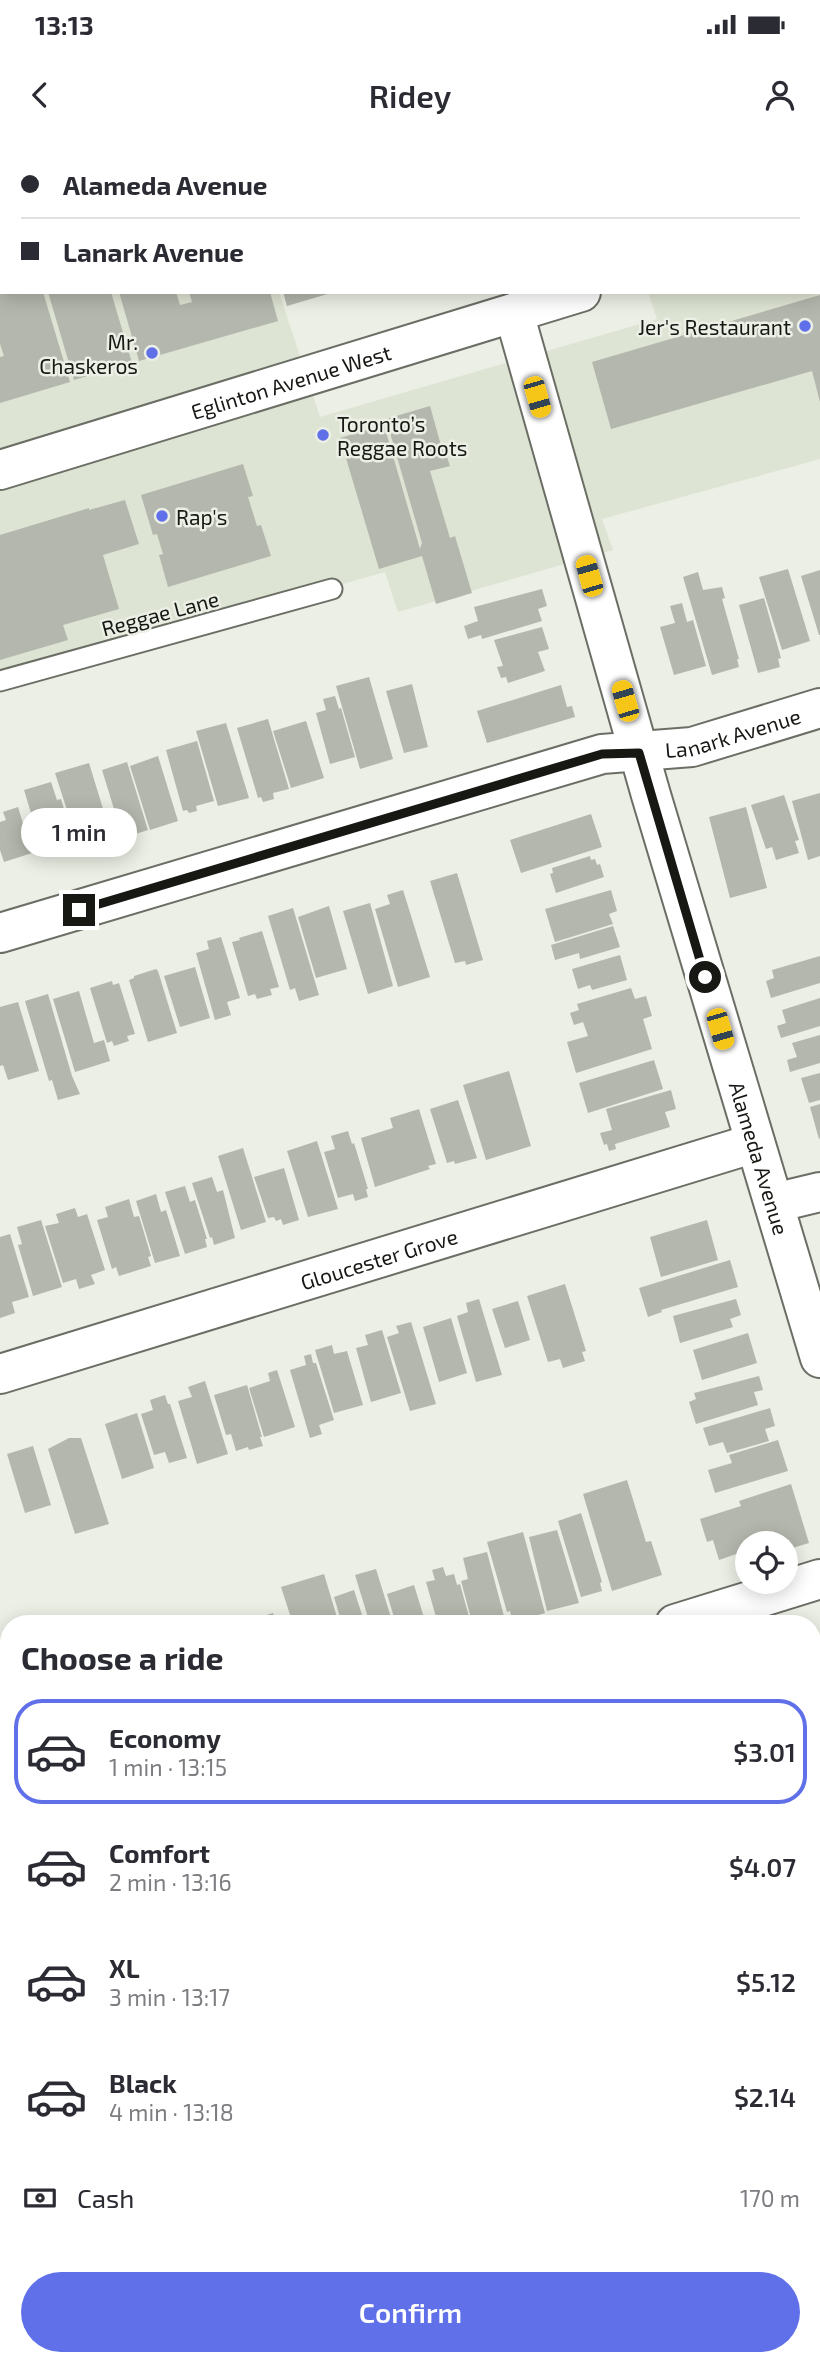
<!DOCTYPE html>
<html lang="en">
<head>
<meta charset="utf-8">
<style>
  body { margin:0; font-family:"Exo 2",sans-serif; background:#f2f2f3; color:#2b2b33; height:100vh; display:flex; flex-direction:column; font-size:26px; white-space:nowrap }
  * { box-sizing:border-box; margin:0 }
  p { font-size:23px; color:#7c7c81 }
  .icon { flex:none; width:38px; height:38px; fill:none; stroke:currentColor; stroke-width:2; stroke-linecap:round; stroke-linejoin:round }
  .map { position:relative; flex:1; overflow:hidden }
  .details { position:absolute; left:0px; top:1475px; width:821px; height:751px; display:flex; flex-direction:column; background:#fff; border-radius:28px 28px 0 0; box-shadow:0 4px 18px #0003 }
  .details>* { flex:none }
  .hud { position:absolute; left:0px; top:0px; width:821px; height:154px; box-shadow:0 4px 18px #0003; display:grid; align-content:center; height:154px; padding:0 21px; background:#fff }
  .buttons { position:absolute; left:735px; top:1391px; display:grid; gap:14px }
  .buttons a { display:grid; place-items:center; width:63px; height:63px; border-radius:50%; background:#fff; box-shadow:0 4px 18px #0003; font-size:35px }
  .end { position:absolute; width:32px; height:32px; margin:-16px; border:9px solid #171814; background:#fff; box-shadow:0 0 0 4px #fff }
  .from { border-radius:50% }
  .bubble { position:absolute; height:49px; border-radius:24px; background:#fff; box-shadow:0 4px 18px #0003; font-size:23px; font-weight:600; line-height:49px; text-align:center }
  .car { position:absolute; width:21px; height:42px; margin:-21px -10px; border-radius:9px; box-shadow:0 0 5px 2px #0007; background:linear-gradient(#f5c518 24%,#345 0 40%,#f5c518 0 76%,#345 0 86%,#f5c518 0) }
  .hud b { display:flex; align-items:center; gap:24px; height:66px; font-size:26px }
  .hud b+b { border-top:2px solid #e1e1e2 }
  .hud i { width:18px; height:18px; background:#2b2b33 }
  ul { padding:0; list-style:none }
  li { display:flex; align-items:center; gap:21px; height:105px; margin:0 14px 10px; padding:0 7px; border:4px solid transparent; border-radius:28px }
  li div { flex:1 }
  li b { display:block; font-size:26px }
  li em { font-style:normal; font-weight:600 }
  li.current { border-color:#5f70e8 }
  li>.icon { width:63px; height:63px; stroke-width:1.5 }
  h2 { padding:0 21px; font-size:32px; line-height:84px }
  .pay { display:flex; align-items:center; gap:18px; height:77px; padding:0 21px; font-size:26px }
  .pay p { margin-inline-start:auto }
  .button { display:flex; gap:14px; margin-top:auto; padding:14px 21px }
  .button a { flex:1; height:80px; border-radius:42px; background:#5f70e8; color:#fff; font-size:28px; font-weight:600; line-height:80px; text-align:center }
  .status { display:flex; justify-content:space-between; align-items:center; height:49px; padding:0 35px; background:#fff; direction:ltr }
  .status svg { height:19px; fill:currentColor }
  header { display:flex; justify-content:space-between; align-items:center; height:91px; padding:0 21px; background:#fff; font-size:32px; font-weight:600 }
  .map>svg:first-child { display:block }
  .built { fill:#dee4d3 }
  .building { fill:#b3b7ad }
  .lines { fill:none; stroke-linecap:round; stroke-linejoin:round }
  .service-casing { stroke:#6b6e65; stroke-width:23 }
  .minor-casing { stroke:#6b6e65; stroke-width:42 }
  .tertiary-casing { stroke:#6b6e65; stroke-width:42 }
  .primary-casing { stroke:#6b6e65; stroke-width:42 }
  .service { stroke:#fff; stroke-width:19 }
  .minor { stroke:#fff; stroke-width:38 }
  .tertiary { stroke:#fff; stroke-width:38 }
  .primary { stroke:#fff; stroke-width:38 }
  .route { stroke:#171814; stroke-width:9 }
  .poi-dot { fill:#5f70e8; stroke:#ebefe5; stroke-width:2.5 }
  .labels { text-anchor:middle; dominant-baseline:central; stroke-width:5; stroke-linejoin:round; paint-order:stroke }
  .poi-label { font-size:21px; fill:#171814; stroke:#ebefe5; text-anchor:end }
  .street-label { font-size:21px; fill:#171814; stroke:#ebefe5 }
</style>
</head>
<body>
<div class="status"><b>13:13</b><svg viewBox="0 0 49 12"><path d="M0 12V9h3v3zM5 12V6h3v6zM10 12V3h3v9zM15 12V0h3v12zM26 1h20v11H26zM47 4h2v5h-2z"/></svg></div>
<header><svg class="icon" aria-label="back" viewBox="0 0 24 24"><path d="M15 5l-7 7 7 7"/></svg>Ridey<svg class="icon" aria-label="person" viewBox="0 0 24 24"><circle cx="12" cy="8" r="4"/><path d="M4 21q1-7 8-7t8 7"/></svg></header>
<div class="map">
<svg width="820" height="2225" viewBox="0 0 820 2225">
  <rect width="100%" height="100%" fill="#ebefe5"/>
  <path class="built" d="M 600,0 L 820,0 L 820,319 L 602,379 L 613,410 L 398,472 L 385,432 L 0,541 L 0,89 L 2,88 L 2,152 L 279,152 L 320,277 L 657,179 L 648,152 L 819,152 L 819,2 Z
    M 9,1829 L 9,1914 L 0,1885 L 0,1832 Z
    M 88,2217 L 273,2217 L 276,2225 L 91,2225 Z"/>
  <path class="building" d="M 7,152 L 43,152 L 70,242 L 0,263 L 0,217 L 4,216 L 0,204 L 0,154 Z
    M 48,152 L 111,152 L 132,223 L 74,240 Z
    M 119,152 L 176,152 L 180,165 L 192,162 L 189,152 L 270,152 L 278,181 L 139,221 Z
    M 283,152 L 331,152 L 331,153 L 287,166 Z
    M 820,155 L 820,262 L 812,231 L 611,289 L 592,222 Z
    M 430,266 L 442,309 L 444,308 L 450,326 L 430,331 L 450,398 L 455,396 L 472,453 L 436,464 L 422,416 L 379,429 L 340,298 L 384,285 L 420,409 L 422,403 L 386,279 Z
    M 243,324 L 253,356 L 248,357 L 257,386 L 261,385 L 271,416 L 168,447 L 159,415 L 163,414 L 157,394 L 153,395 L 141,355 Z
    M 125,360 L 139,404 L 103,415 L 119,469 L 63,485 L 68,500 L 0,520 L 0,395 L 89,368 L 89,370 Z
    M 788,429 L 810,501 L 782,510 L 759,437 Z
    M 820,430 L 820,495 L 819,495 L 801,436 Z
    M 698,432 L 703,450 L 722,447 L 725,458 L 722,459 L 739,519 L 737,519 L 739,527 L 712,535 L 683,437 Z
    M 542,449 L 547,466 L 538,469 L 542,481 L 482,499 L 481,495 L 468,499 L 464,486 L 478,481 L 474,467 Z
    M 764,458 L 781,518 L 778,519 L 780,527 L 758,533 L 739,465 Z
    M 682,463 L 687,482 L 693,480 L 706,526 L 674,535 L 660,487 L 675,483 L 670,466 Z
    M 542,487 L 549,509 L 538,512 L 545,531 L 508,543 L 506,537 L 501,538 L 497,527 L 503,526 L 494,500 Z
    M 369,537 L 393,619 L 360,629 L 336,546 Z
    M 412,544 L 428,607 L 404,613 L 386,551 Z
    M 561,545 L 567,567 L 572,566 L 575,577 L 487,603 L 477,571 Z
    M 335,556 L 339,569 L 341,568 L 355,617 L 330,624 L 316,573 L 326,570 L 323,559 Z
    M 268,579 L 289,649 L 273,653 L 274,659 L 263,662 L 261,657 L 258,658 L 237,588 Z
    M 306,581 L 324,638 L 291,648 L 273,591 Z
    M 226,583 L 249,658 L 218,666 L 196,591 Z
    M 197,601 L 214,661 L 196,666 L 197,671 L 189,673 L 187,670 L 183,671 L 166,610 Z
    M 158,616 L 178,681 L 150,690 L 130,626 Z
    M 127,622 L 148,690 L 123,698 L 102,630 Z
    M 89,623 L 108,685 L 104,686 L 108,699 L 79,707 L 55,633 Z
    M 51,642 L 57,660 L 61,659 L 74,702 L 67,705 L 68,710 L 52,715 L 50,709 L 43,712 L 24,650 Z
    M 820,653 L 820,716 L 808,720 L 792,661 Z
    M 784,655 L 799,700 L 795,701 L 799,713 L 776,720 L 772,707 L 766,709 L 751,665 Z
    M 18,667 L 32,713 L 4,722 L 0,710 L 0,682 L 6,680 L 3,672 Z
    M 746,667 L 767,748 L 730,758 L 709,677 Z
    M 591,674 L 602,707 L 521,733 L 510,700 Z
    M 590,716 L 591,720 L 595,719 L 597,725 L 600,724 L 604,737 L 556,753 L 550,734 L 553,733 L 552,728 Z
    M 457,733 L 483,820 L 466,825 L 465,821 L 455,823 L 430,741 Z
    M 403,750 L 430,837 L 398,847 L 375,769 L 390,764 L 387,755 Z
    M 611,750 L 617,771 L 609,774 L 613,784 L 555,802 L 545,769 Z
    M 370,763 L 393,846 L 368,854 L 343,771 Z
    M 329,766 L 347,829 L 316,838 L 298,777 Z
    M 293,768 L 319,855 L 299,861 L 295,848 L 290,850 L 268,776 Z
    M 613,786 L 620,807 L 580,819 L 579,813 L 555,820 L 551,805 Z
    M 262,791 L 279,847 L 270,849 L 272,855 L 257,859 L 255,854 L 248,856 L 232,802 L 240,800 L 239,798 Z
    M 221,797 L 240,858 L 227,862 L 231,875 L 215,880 L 196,813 L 209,809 L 207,801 Z
    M 620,815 L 627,840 L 592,850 L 590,845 L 578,849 L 572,829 Z
    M 820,816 L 820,843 L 771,858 L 766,841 L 774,838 L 772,830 Z
    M 195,827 L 210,878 L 180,887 L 164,836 Z
    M 156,829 L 158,831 L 177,893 L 148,902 L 129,840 L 134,838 L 134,836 Z
    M 112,841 L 113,845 L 119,843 L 135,894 L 127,896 L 129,901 L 114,906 L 112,901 L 107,903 L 90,848 Z
    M 631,848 L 635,859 L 646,856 L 652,876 L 643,879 L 652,909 L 576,933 L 567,902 L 588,896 L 583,882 L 574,885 L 570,873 L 579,870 L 577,864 Z
    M 79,851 L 94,903 L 104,900 L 110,921 L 75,932 L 53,859 Z
    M 48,854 L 72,936 L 80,954 L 58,960 L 52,940 L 49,941 L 25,861 Z
    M 820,858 L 820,886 L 781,898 L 777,886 L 786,883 L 782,870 Z
    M 18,862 L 39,931 L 8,940 L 3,925 L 0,926 L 0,867 Z
    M 820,895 L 820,923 L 790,932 L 787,920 L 797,917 L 792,903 Z
    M 654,920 L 663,949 L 588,973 L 579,943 Z
    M 509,931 L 531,1006 L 486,1020 L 463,945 Z
    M 820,933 L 820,960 L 809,963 L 801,938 Z
    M 671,950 L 676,969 L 665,972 L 670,987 L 615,1004 L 616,1009 L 609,1011 L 607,1004 L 604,1005 L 600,993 L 612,990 L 606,969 Z
    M 458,960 L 477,1018 L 455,1024 L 454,1021 L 447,1023 L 430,969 Z
    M 820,964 L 820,998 L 819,999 L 810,967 Z
    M 419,969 L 436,1024 L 428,1026 L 430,1029 L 375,1047 L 361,998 L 393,988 L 390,978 Z
    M 348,991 L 352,1004 L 354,1003 L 368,1049 L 366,1049 L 368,1057 L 355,1061 L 353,1054 L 338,1058 L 324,1012 L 335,1009 L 331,996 Z
    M 317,1001 L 338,1069 L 308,1077 L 287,1011 Z
    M 243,1008 L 266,1082 L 241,1090 L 218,1016 Z
    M 284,1028 L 299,1080 L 283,1085 L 281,1079 L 276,1081 L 274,1077 L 268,1078 L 254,1037 Z
    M 212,1037 L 217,1052 L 223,1050 L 235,1098 L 214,1105 L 212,1097 L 210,1098 L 192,1043 Z
    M 185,1046 L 190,1062 L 195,1060 L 207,1099 L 205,1099 L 207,1107 L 185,1114 L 165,1052 Z
    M 156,1054 L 161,1072 L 166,1070 L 180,1116 L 155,1123 L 136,1061 Z
    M 129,1059 L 134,1077 L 139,1076 L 151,1116 L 148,1117 L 151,1126 L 119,1136 L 116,1127 L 112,1129 L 97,1080 L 108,1077 L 105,1067 Z
    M 75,1068 L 78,1077 L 87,1074 L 105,1130 L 91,1135 L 95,1144 L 79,1149 L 76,1139 L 63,1143 L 45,1086 L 59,1083 L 56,1074 Z
    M 41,1080 L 62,1147 L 33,1156 L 18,1105 L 22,1104 L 17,1087 Z
    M 707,1080 L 718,1120 L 661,1137 L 650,1097 Z
    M 10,1094 L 29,1157 L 12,1162 L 15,1173 L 0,1178 L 0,1097 Z
    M 730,1120 L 738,1147 L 661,1170 L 662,1172 L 648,1177 L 639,1148 Z
    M 565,1144 L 586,1211 L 582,1212 L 585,1221 L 563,1228 L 560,1219 L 548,1222 L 527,1156 Z
    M 479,1159 L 502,1235 L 476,1242 L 457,1176 L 468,1172 L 466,1163 Z
    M 736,1159 L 741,1175 L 730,1179 L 733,1187 L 680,1203 L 673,1176 Z
    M 518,1161 L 530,1200 L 505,1208 L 492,1169 Z
    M 451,1178 L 467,1233 L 439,1242 L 423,1187 Z
    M 411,1182 L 436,1264 L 410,1271 L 387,1197 L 399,1193 L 396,1186 Z
    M 382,1190 L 401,1253 L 371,1262 L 356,1208 L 368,1205 L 365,1195 Z
    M 748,1193 L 757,1223 L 702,1240 L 693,1210 Z
    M 332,1205 L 334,1214 L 347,1211 L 363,1265 L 334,1273 L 315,1210 Z
    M 311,1214 L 313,1223 L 316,1223 L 334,1280 L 319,1285 L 322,1294 L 310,1298 L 290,1230 L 306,1225 L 304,1216 Z
    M 277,1230 L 295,1287 L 264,1297 L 249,1248 L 270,1241 L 268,1233 Z
    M 759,1236 L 763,1250 L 754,1252 L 758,1265 L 696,1284 L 689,1262 L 696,1259 L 694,1253 Z
    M 205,1241 L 228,1314 L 197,1324 L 178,1261 L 192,1257 L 188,1247 Z
    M 247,1245 L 262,1297 L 260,1297 L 263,1306 L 249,1310 L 248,1307 L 236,1311 L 231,1294 L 226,1295 L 214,1255 Z
    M 165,1255 L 168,1264 L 170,1264 L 187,1318 L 169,1323 L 165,1312 L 154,1315 L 141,1274 L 153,1270 L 150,1260 Z
    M 770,1268 L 775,1286 L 765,1289 L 769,1301 L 727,1313 L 723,1302 L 709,1306 L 703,1288 Z
    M 137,1273 L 154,1328 L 122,1339 L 105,1284 Z
    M 69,1298 L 81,1298 L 109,1384 L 75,1394 L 48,1309 Z
    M 778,1300 L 788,1331 L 715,1353 L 708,1330 L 732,1323 L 729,1315 Z
    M 33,1306 L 51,1365 L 25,1373 L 7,1314 Z
    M 627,1340 L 646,1402 L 651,1401 L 662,1435 L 612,1451 L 583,1354 Z
    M 791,1344 L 809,1403 L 786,1410 L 786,1404 L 747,1404 L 747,1422 L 742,1423 L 739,1413 L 719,1420 L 713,1400 L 707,1402 L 700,1379 L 741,1366 L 739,1361 Z
    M 581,1373 L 602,1442 L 600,1443 L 602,1451 L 581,1457 L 558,1381 Z
    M 557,1390 L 579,1463 L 547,1471 L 529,1397 Z
    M 523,1392 L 545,1473 L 513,1482 L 510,1471 L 507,1472 L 487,1402 Z
    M 487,1412 L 505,1480 L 491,1484 L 488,1484 L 486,1478 L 472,1482 L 461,1441 L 468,1439 L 463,1418 Z
    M 443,1427 L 446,1436 L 454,1434 L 457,1445 L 460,1444 L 471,1484 L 438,1484 L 426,1442 L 435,1440 L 432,1430 Z
    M 376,1429 L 393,1484 L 370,1484 L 355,1435 Z
    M 324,1434 L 339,1484 L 293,1484 L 281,1447 Z
    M 414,1445 L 426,1484 L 396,1484 L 387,1454 Z
    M 354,1450 L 365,1484 L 342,1484 L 334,1457 Z
    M 273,1473 L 276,1484 L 241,1484 L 241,1483 Z
    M 820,1504 L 820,1549 L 812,1551 L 812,1506 Z
    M 820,1561 L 820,1591 L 812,1594 L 812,1563 Z
    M 820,1599 L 820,1628 L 812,1631 L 812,1602 Z
    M 820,1641 L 820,1674 L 819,1674 L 812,1643 Z
    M 9,1730 L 9,1775 L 0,1778 L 0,1732 Z
    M 9,1779 L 9,1822 L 5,1823 L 0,1808 L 0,1782 Z
    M 815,1954 L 820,1971 L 819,2042 L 815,2029 L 812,2030 L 812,1955 Z
    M 820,2176 L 820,2225 L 787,2225 L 785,2217 L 812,2217 L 812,2178 Z
    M 698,2217 L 732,2217 L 734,2225 L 676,2225 Z
    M 756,2217 L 774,2217 L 776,2225 L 744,2225 L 744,2222 Z"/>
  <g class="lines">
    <g class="service-casing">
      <path id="service" d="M 0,105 L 2,104
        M 0,541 L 332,449"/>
    </g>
    <g class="minor-casing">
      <g id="minor">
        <path id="s1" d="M 514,173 L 651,655 L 820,1218"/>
        <path id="s2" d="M 0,793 L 602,614 L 692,607 L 820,568"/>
        <path d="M 774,1063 L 820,1052"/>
        <path id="s3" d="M 0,1234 L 755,1003"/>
        <path d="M 675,1484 L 820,1439"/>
        <path d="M 0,1694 L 9,1691"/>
        <path d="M 812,1892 L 820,1890"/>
        <path d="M 0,2150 L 9,2148"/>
      </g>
    </g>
    <g class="tertiary-casing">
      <path id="tertiary" d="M 0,2060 L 9,2088
        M 48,2217 L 51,2225"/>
    </g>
    <g class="primary-casing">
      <g id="primary">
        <path d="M 819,79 L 820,79"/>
        <path id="s4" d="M 0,330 L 581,152"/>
      </g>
    </g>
    <use href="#service" class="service"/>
    <use href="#minor" class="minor"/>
    <use href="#tertiary" class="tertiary"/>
    <use href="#primary" class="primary"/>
  </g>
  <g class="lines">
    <path class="route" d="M 79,770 L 602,614 L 639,613 L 705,837"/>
  </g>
  <g class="poi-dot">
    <circle cx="805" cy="186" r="7"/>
    <circle cx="152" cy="213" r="7"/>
    <circle cx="323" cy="295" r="7"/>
    <circle cx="162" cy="376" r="7"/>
  </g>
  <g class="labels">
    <g class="poi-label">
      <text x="791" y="186">Jer's Restaurant</text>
      <text x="138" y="201">Mr.<tspan x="138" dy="24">Chaskeros</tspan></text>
      <text x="337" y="283" text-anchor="start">Toronto’s<tspan x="337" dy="24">Reggae Roots</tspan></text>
      <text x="176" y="376" text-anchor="start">Rap's</text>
    </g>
    <g class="street-label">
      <text stroke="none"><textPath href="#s4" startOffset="304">Eglinton Avenue West</textPath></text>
      <text transform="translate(160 473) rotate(-15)">Reggae Lane</text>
      <text stroke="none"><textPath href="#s2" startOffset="761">Lanark Avenue</textPath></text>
      <text stroke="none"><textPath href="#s1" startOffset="880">Alameda Avenue</textPath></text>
      <text stroke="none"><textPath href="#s3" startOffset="396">Gloucester Grove</textPath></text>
    </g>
  </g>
</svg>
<div class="buttons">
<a><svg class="icon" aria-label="locate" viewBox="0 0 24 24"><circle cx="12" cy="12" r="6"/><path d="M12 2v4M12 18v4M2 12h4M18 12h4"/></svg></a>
</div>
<i class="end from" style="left:705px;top:837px"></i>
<i class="end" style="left:79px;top:770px"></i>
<div class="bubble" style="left:21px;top:668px;width:116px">1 min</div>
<i class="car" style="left:537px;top:257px;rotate:164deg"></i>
<i class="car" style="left:589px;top:436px;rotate:344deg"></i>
<i class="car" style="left:625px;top:561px;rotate:344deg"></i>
<i class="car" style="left:720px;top:889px;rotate:164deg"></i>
<div class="hud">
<b><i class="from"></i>Alameda Avenue</b>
<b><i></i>Lanark Avenue</b>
</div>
<section class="details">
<h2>Choose a ride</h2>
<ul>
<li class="current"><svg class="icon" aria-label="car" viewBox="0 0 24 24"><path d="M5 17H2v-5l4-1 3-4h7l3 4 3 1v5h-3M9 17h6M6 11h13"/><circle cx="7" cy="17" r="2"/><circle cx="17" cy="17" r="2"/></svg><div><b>Economy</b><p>1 min · 13:15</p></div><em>$3.01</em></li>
<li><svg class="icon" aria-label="car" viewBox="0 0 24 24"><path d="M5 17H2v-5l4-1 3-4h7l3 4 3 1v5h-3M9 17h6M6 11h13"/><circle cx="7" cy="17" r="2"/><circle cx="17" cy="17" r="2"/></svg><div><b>Comfort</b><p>2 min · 13:16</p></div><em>$4.07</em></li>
<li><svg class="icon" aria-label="car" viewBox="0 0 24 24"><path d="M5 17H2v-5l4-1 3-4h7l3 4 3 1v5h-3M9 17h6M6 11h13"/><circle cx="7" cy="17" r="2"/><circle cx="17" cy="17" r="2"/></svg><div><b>XL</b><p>3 min · 13:17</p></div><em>$5.12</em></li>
<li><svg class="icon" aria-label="car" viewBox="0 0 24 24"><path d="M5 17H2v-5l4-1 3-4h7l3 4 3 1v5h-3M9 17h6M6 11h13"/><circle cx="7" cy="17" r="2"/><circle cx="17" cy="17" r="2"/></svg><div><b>Black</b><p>4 min · 13:18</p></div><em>$2.14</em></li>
</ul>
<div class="pay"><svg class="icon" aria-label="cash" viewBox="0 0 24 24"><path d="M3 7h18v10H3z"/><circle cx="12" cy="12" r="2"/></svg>Cash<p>170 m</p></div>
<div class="button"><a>Confirm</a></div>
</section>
</div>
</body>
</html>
